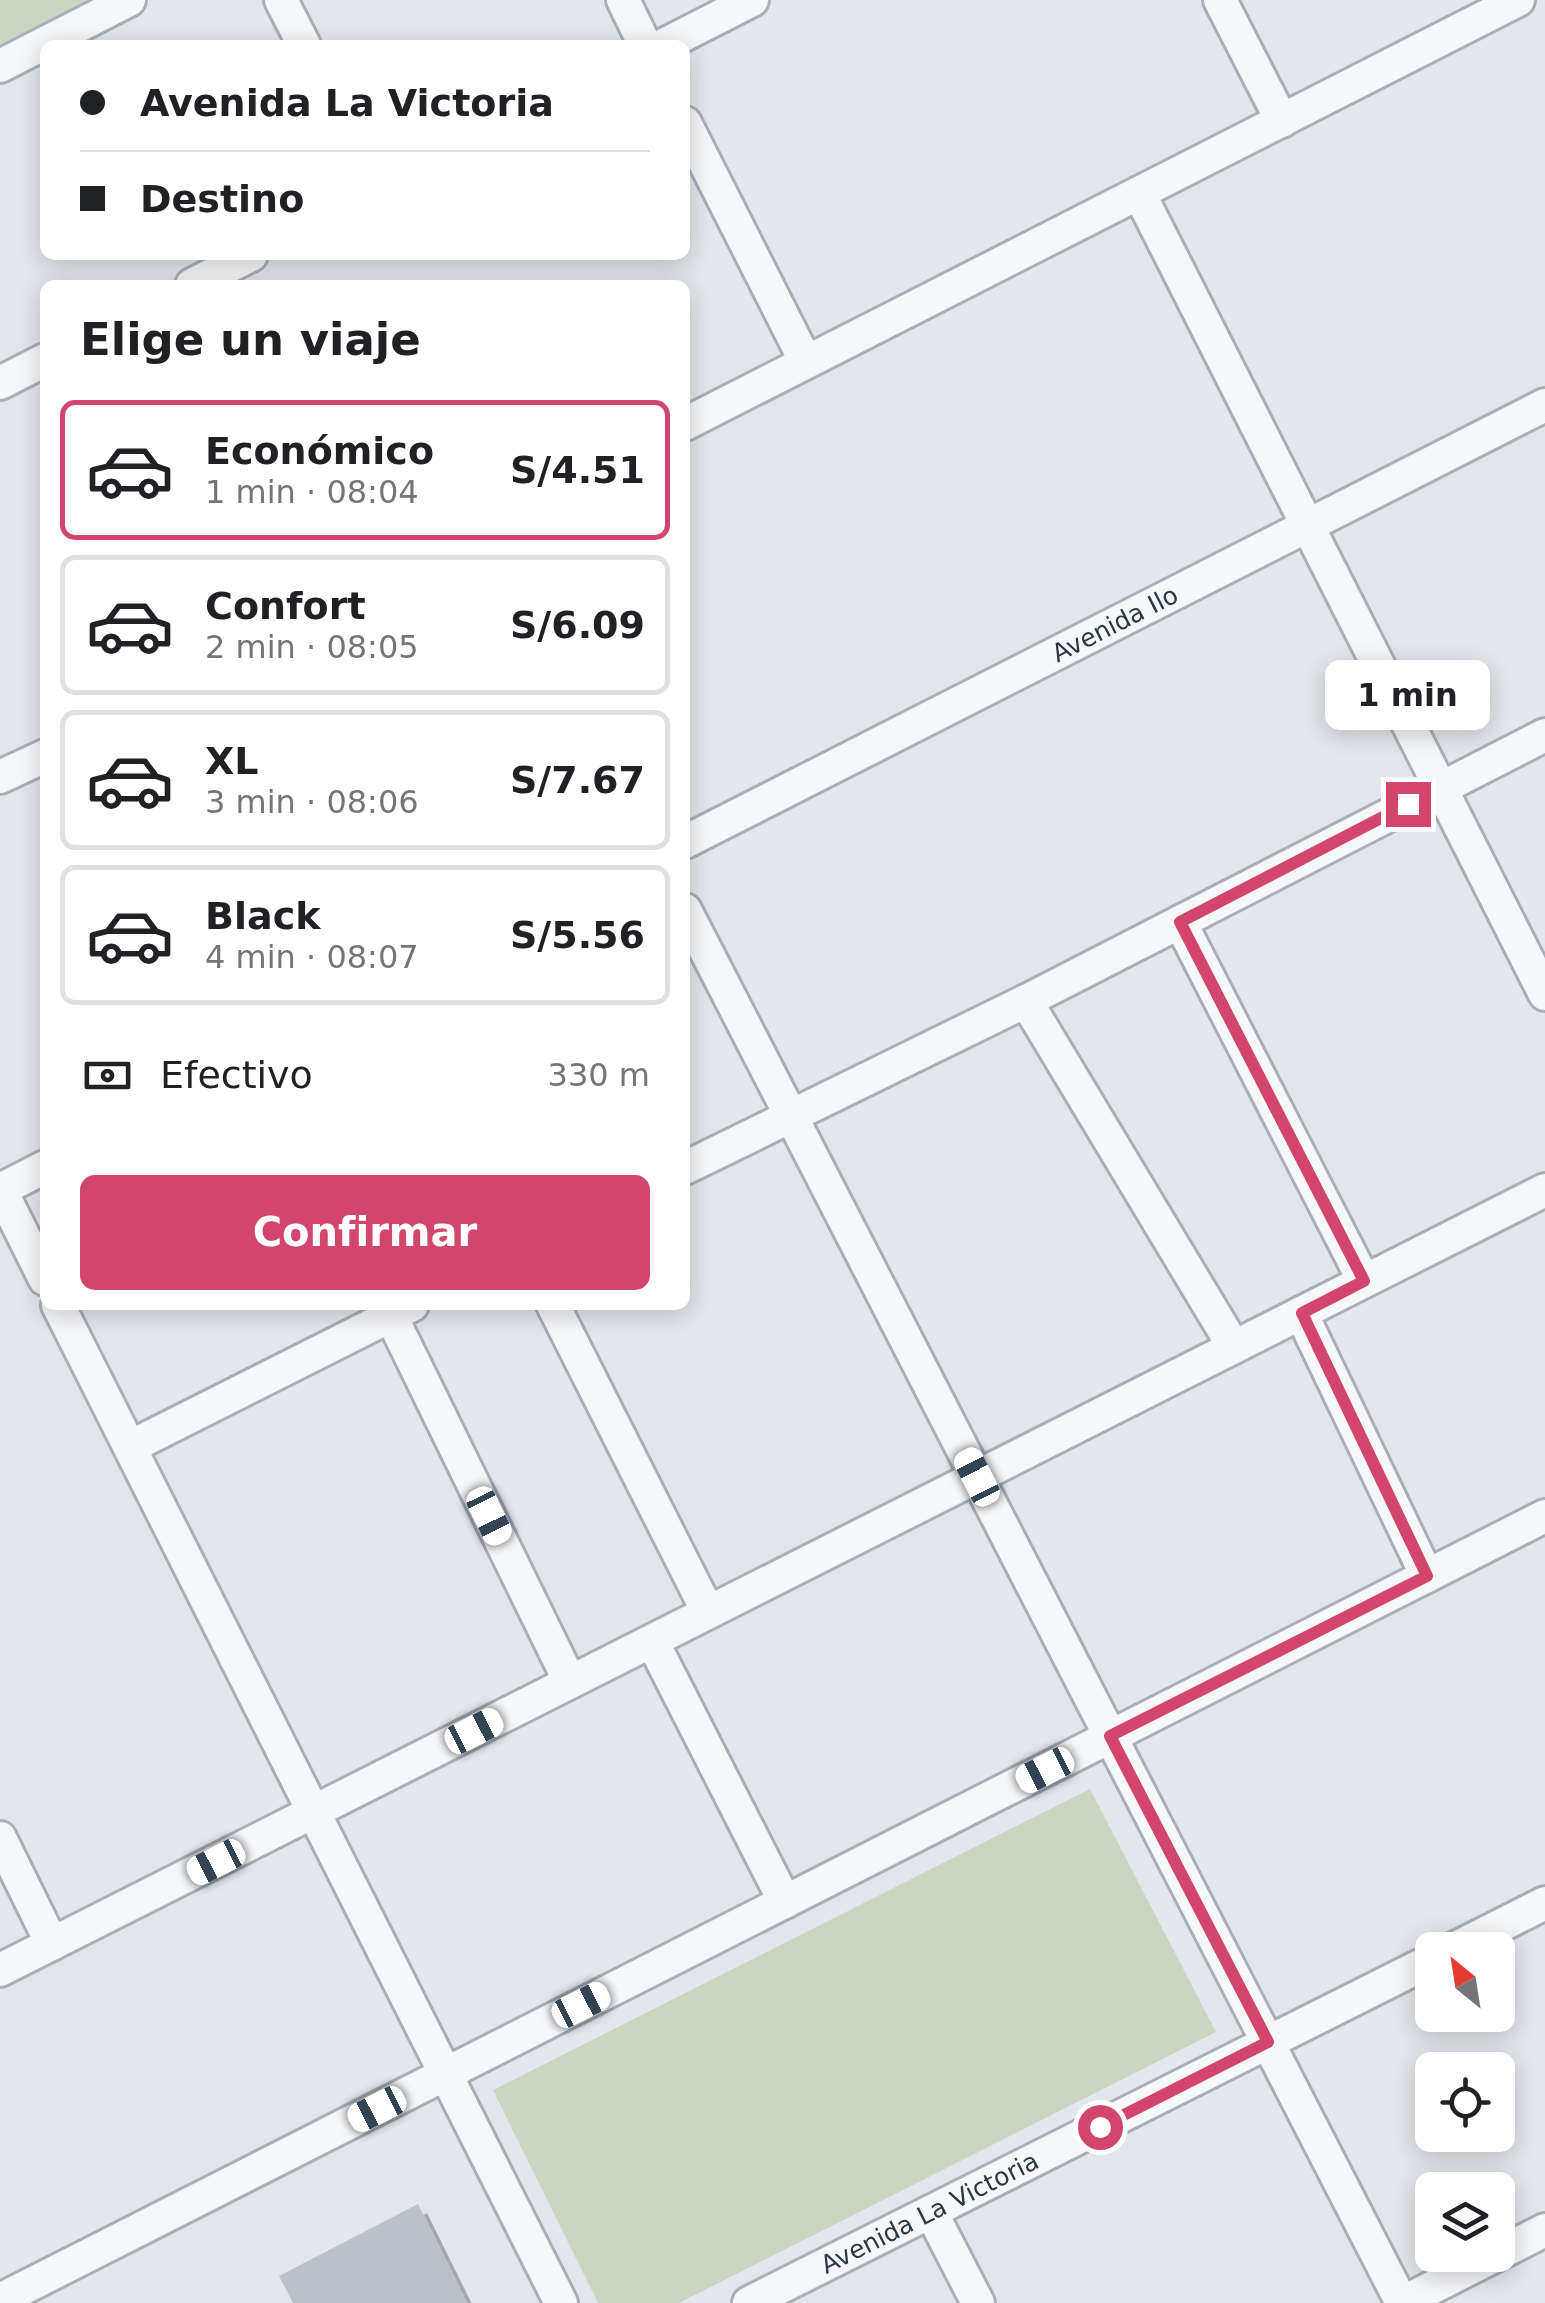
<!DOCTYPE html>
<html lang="es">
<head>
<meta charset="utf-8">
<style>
  body { margin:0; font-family:"DejaVu Sans",sans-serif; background:#f6f6f6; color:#202124; height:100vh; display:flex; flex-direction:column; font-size:38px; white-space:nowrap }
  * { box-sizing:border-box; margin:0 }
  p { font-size:32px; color:#757577 }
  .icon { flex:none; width:55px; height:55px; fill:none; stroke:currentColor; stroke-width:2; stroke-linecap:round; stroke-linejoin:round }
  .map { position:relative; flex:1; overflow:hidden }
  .side { position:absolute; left:40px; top:280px; width:650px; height:1030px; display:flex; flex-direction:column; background:#fff; border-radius:15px; box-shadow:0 5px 25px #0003 }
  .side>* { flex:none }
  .banner { position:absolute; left:40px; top:40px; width:650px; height:220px; border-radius:15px; box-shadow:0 5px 25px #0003; display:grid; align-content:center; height:220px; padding:0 40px; background:#fff }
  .needle { width:65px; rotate:330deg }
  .controls { position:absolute; left:1415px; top:1932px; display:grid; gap:20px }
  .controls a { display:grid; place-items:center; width:100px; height:100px; border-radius:15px; background:#fff; box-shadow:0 5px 25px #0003; font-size:50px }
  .end { position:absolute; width:45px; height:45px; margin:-22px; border:12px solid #d2466d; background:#fff; box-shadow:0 0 0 5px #fff }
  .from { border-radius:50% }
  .bubble { position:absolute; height:70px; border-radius:15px; background:#fff; box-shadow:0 5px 25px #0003; font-size:32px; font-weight:800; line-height:70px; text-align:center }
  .car { position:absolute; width:30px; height:60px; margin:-30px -15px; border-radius:12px; box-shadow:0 0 8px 2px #0007; background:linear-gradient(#fff 24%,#345 0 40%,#fff 0 76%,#345 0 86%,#fff 0) }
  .banner b { display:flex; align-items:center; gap:35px; height:95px; font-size:38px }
  .banner b+b { border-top:2px solid #e0e0e0 }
  .banner i { width:25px; height:25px; background:#202124 }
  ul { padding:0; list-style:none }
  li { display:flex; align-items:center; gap:30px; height:140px; margin:0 20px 15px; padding:0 20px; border:5px solid #e0e0e0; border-radius:15px }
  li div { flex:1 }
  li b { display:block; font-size:38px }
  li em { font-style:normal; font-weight:800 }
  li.on { border-color:#d2466d }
  li>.icon { width:90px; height:90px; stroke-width:1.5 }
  h2 { padding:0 40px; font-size:45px; line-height:120px }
  .pay { display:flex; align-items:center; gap:25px; height:110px; padding:0 40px; font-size:38px }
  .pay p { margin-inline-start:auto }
  .cta { display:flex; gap:20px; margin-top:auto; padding:20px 40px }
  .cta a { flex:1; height:115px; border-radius:15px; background:#d2466d; color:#fff; font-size:40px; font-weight:800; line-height:115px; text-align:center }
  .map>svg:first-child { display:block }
  .park { fill:#cad5c4 }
  .building { fill:#bac1c9; filter:url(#shadow) }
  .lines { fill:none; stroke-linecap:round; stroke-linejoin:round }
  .street-casing { stroke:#a8afb6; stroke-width:38 }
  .street { stroke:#f6f7f9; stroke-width:32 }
  .route { stroke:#d2466d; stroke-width:12 }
  .labels { text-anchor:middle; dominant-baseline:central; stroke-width:8; stroke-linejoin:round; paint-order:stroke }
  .street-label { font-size:25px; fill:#2a3744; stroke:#f3f6f8 }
</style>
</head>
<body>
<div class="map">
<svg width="1545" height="2303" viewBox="0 0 1545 2303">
  <defs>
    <filter id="shadow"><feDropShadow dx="9" dy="9" stdDeviation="0" flood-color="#0004"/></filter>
  </defs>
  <rect width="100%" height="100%" fill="#e3e7eb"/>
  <path class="park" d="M 0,0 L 87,0 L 0,45 Z
    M 1090,1789 L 1216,2032 L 679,2303 L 598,2303 L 493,2090 Z"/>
  <path class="building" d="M 418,2204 L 467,2303 L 293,2303 L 279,2276 Z"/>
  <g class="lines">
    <g class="street-casing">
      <g id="street">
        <path d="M 281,0 L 304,45"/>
        <path d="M 623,0 L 645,45"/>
        <path d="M 1220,0 L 1282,121"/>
        <path d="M 664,45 L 752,0"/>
        <path d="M 0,66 L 129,0"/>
        <path d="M 685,123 L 806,362"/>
        <path d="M 1139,193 L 1545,994"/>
        <path d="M 192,285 L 251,255"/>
        <path d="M 0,383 L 45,360"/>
        <path d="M 685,424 L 1518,0"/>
        <path d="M 0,777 L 45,756"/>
        <path id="s1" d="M 685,842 L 1545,405"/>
        <path d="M 685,910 L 1402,2303 L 1496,2255"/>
        <path d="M 1180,922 L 1364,1281"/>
        <path d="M 1026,1001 L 1234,1347"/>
        <path d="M 685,1168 L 1026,1001 L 1545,735"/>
        <path d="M 0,1189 L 45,1279"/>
        <path d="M 0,1190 L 45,1167"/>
        <path d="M 58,1305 L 561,2303"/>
        <path d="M 553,1305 L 708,1612"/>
        <path d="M 1301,1313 L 1427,1576"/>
        <path d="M 391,1316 L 570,1682"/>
        <path d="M 130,1447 L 412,1305"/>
        <path d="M 652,1641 L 785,1902"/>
        <path d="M 0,1838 L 52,1944"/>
        <path d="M 1452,1950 L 1545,1903"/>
        <path d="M 0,1970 L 1545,1190"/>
        <path d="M 931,2212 L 978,2303"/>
        <path d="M 1498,2254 L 1545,2230"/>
        <path d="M 0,2300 L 1545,1516"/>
        <path id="s2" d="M 749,2303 L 1432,1960"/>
      </g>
    </g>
    <use href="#street" class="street"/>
  </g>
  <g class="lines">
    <path class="route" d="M 1100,2127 L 1268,2042 L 1110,1736 L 1427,1576 L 1302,1313 L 1364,1281 L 1180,922 L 1408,804"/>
  </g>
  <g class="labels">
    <g class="street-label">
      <text stroke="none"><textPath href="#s1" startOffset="482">Avenida Ilo</textPath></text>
      <text stroke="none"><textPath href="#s2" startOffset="202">Avenida La Victoria</textPath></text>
    </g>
  </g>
</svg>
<div class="controls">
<a><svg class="needle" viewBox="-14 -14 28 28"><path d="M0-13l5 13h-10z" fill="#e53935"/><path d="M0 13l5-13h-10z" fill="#757577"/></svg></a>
<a><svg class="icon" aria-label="locate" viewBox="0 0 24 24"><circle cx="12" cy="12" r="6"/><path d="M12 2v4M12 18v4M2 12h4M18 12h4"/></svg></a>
<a><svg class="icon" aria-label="layers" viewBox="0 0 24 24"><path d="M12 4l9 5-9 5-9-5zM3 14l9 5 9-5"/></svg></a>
</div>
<i class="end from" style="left:1100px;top:2127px"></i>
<i class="end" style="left:1408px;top:804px"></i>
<div class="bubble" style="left:1325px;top:660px;width:165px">1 min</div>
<i class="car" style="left:977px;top:1477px;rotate:333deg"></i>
<i class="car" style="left:489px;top:1516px;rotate:154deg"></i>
<i class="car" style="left:474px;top:1731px;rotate:63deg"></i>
<i class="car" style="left:1045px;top:1770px;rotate:243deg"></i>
<i class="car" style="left:216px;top:1862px;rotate:243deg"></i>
<i class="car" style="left:581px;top:2005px;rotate:63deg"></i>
<i class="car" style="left:377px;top:2109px;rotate:243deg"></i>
<div class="banner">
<b><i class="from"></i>Avenida La Victoria</b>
<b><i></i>Destino</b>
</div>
<section class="side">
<h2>Elige un viaje</h2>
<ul>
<li class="on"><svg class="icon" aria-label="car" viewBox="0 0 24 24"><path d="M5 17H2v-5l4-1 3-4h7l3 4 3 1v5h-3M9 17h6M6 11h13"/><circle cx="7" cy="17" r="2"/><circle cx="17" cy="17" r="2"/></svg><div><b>Económico</b><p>1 min · 08:04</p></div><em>S/4.51</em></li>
<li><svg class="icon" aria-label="car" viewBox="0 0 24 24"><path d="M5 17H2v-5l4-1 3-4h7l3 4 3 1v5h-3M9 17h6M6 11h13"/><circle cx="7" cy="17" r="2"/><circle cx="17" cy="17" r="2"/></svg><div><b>Confort</b><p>2 min · 08:05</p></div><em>S/6.09</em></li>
<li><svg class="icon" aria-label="car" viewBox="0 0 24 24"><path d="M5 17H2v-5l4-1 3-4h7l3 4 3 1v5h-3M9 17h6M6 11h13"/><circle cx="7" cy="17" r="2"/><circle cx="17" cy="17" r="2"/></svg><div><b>XL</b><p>3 min · 08:06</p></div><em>S/7.67</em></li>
<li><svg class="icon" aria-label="car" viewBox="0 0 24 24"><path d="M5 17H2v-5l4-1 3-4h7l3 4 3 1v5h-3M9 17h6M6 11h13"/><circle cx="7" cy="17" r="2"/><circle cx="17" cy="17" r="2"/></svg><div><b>Black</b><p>4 min · 08:07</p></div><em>S/5.56</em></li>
</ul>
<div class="pay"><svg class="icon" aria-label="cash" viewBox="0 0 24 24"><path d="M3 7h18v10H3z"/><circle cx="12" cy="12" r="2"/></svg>Efectivo<p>330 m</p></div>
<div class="cta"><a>Confirmar</a></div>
</section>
</div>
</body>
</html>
